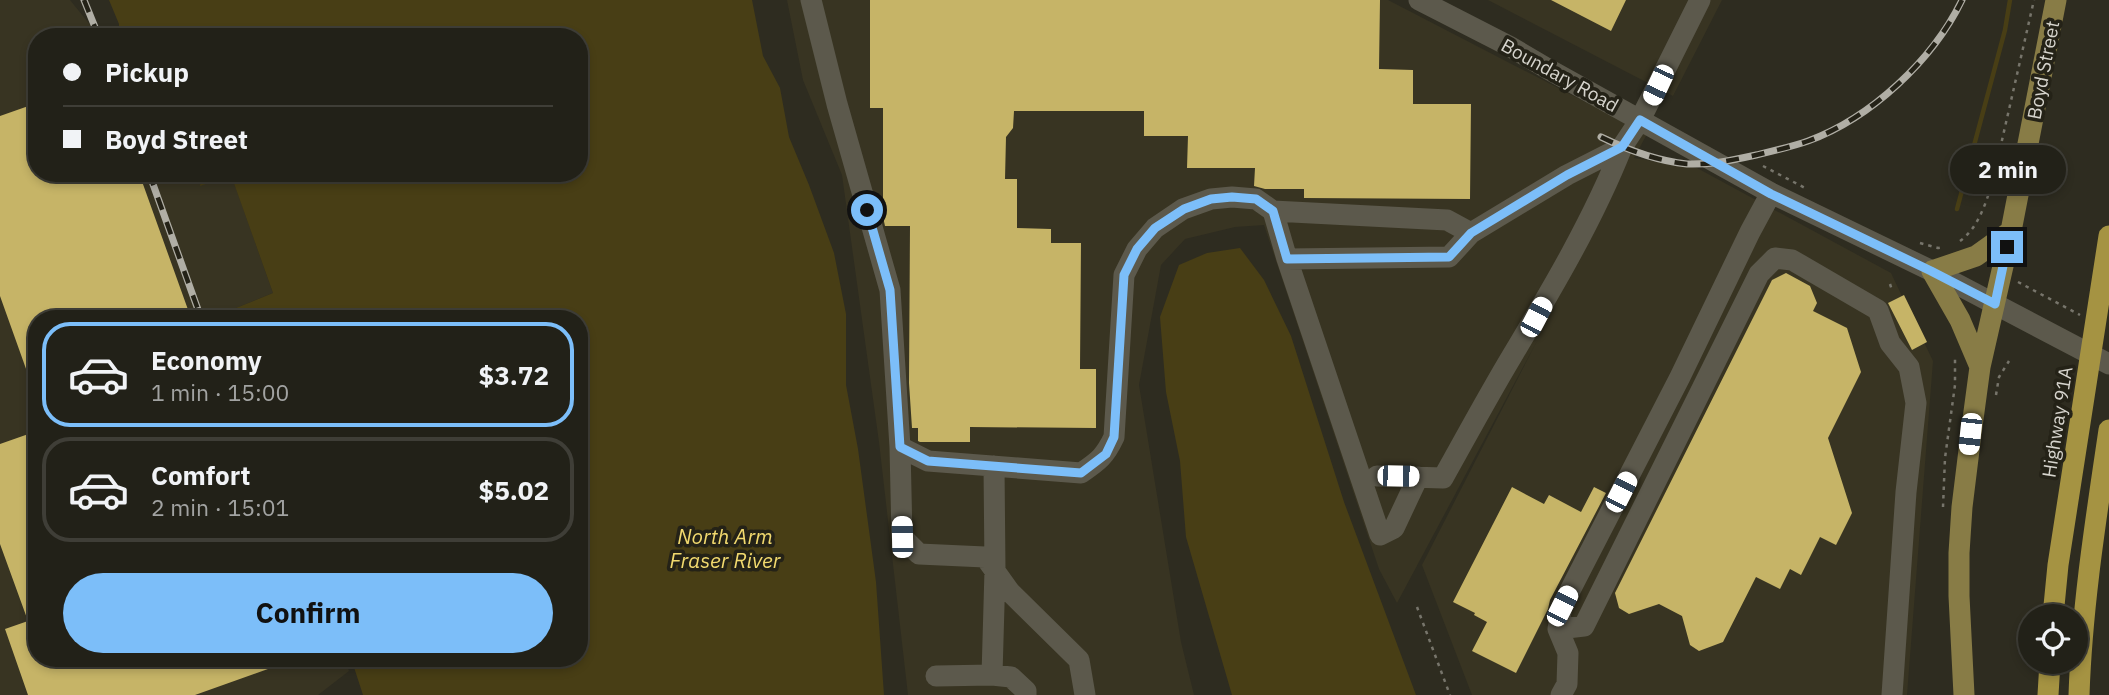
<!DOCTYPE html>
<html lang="en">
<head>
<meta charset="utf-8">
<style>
  body { margin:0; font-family:"IBM Plex Sans",sans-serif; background:#2e2e25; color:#f1f3f6; height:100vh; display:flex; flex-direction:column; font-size:26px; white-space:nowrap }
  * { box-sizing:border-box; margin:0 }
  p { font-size:23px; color:#a2a3a2 }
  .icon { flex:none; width:38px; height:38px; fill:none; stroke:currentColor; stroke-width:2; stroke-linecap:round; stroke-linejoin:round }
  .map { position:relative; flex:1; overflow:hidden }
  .drawer { position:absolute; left:28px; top:310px; width:560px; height:357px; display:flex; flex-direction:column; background:#222118; border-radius:28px; box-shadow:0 4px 10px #0003,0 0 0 2px #3f3e37 }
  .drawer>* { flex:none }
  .banner { position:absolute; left:28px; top:28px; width:560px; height:154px; border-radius:28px; box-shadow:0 4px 10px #0003,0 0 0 2px #3f3e37; display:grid; align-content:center; height:154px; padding:0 35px; background:#222118 }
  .buttons { position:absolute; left:2018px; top:604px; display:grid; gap:14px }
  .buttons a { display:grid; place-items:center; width:70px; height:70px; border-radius:50%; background:#222118; box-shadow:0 4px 10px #0003,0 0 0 2px #3f3e37; font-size:35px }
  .end { position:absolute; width:32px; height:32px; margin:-16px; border:9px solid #7cbef9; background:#111; box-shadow:0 0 0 4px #111 }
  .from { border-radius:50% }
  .bubble { position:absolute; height:49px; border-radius:24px; background:#222118; box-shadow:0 4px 10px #0003,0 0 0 2px #3f3e37; font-size:23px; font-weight:800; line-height:49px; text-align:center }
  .car { position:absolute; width:21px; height:42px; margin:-21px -10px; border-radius:9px; box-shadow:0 0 5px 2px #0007; background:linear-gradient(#fff 24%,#345 0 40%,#fff 0 76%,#345 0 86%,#fff 0) }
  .banner b { display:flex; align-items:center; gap:24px; height:66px; font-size:26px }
  .banner b+b { border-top:2px solid #3f3e37 }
  .banner i { width:18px; height:18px; background:#f1f3f6 }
  ul { padding:12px 0 0; list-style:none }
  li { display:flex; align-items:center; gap:21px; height:105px; margin:0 14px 10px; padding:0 21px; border:4px solid #3f3e37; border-radius:28px }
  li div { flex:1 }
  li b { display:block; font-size:26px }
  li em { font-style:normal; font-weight:800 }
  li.active { border-color:#7cbef9 }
  li>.icon { width:63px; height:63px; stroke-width:1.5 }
  .cta { display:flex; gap:14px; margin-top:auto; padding:14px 35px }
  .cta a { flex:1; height:80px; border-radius:42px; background:#7cbef9; color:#111; font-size:28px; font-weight:800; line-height:80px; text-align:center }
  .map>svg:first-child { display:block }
  .built { fill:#383422 }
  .water { fill:#483e15 }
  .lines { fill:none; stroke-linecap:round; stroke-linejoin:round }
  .stream { stroke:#483e15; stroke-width:4.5 }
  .building { fill:#c6b467 }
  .path { stroke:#77756b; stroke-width:2.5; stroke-dasharray:3.5 5; stroke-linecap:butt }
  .minor { stroke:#5c594c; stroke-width:21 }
  .major { stroke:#887c46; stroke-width:21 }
  .highway { stroke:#a59342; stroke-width:21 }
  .rail-casing { stroke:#b0aea5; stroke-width:7 }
  .rail { stroke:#242217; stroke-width:4.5; stroke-dasharray:13; stroke-linecap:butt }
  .route { stroke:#7cbef9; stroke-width:9 }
  .labels { text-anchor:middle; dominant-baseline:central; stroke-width:7; stroke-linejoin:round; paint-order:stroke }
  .street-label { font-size:19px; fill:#d6d4cd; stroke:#242217 }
  .water-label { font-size:21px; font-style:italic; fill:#f1d96e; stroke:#242217 }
</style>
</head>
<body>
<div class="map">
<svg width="2109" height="695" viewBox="0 0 2109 695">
  <rect width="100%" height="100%" fill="#2e2c20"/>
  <path class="built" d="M 0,0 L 70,0 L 100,37 L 37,37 L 37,173 L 202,173 L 200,185 L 231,174 L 273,293 L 217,316 L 217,318 L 37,318 L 37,658 L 344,658 L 349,671 L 318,695 L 0,695 Z
    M 787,0 L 1388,0 L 1647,134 L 1634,158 L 1697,168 L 1891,273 L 1933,361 L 1907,695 L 1472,695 L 1422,565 L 1537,341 L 1397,603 L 1379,569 L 1264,225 L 1235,227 L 1185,239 L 1161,265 L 1139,385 L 1181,642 L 1194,695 L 908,695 L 879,442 L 842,175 L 803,80 Z
    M 1488,0 L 1722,0 L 1673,96 Z"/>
  <path class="water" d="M 109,0 L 752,0 L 763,56 L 780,88 L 789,137 L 809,185 L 834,253 L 846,314 L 846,385 L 858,449 L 876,582 L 884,695 L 363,695 L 351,658 L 579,658 L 579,318 L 240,318 L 236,308 L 273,293 L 231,175 L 200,186 L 202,173 L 579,173 L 579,37 L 119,37 L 119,24 Z
    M 1240,248 L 1264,280 L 1291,336 L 1344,502 L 1416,695 L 1232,695 L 1186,537 L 1180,461 L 1166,392 L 1160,317 L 1179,265 L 1207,253 Z"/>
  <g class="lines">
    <path class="stream" d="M 1957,209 L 2005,30 L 2010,0"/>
  </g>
  <path class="building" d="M 870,0 L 1380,0 L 1379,69 L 1413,70 L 1413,104 L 1471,104 L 1470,199 L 1304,198 L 1304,189 L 1265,189 L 1254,186 L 1255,168 L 1187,168 L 1188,136 L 1144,136 L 1144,111 L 1014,111 L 1013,128 L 1006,137 L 1005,179 L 1017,179 L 1017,228 L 1051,229 L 1051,243 L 1081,243 L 1080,369 L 1096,369 L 1096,428 L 970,427 L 970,442 L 920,442 L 918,441 L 918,428 L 912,428 L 909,383 L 910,226 L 885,226 L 883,217 L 883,108 L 870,108 Z
    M 1551,0 L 1626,0 L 1611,31 Z
    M 37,103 L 37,173 L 139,173 L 191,318 L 37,318 L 37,393 L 35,394 L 0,296 L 0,116 Z
    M 1786,273 L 1810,286 L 1817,303 L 1813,311 L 1847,328 L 1861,372 L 1828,438 L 1852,513 L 1836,545 L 1820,537 L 1801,575 L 1790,569 L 1780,589 L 1756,577 L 1723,642 L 1699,651 L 1690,645 L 1682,616 L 1659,604 L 1629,614 L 1619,608 L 1615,593 L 1772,280 Z
    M 1904,295 L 1927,342 L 1912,350 L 1888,303 Z
    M 37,431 L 37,658 L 293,658 L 293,660 L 195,695 L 28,695 L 5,629 L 28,621 L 0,544 L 0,444 Z
    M 1512,487 L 1544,504 L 1549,495 L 1581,512 L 1594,487 L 1606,493 L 1550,600 L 1548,609 L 1516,673 L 1472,651 L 1487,622 L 1474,615 L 1475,613 L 1453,602 Z"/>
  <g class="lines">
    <path class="path" d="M 1763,166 L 1807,189
      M 1960,241 C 1978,228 1985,205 1992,184 L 2034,0
      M 1920,243 L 1938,248 L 1944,247
      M 2018,282 L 2080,315
      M 1890,284 L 1892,290
      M 1996,395 L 1999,377 L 2009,361
      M 1943,507 L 1945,458 L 1955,385 L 1955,357
      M 1417,607 L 1450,695"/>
    <path class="minor" d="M 811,0 L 837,104 L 890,290 L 900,447 L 928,461 L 1081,473 C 1099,461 1105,456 1114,437 L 1124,275 L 1137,249 L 1155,228 L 1183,209 L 1211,199 L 1232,197 L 1256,199 L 1273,211 L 1287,259 L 1380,535 L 1394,528 L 1418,477
      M 1419,0 L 1509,46 L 1548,69 L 1771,193 L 1932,271 L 2109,364
      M 1273,211 L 1447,220 L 1471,233
      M 1287,259 L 1449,257 L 1471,233 L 1567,175 L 1622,147 L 1640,120 L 1700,0
      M 900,447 L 902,537 L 919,554 L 985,557 L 1010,592 L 1079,660 L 1085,695
      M 1377,476 L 1443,478 C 1466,437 1488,396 1512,356 C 1552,289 1593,220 1622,147
      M 1558,629 L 1584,626 L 1759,274 L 1775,258 L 1792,260 L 1878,310 L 1890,343 L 1909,367 L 1916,403 L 1906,492 L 1892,695
      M 992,675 L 995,570 L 994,466
      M 936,676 L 992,675 L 1011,677 L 1026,691 L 1026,695
      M 1561,695 L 1567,684 L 1568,653 L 1558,629 L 1562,606 L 1680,377 L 1750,232 L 1771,193"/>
    <path class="major" d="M 1980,367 L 1960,320 L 1932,271 L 1976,256 L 2011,231
      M 1964,695 L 1959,596 L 1959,553 L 1962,507 L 1971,434 L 1980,367 L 2011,231 L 2056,0"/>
    <path class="highway" d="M 2053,616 L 2058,565 L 2109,236
      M 2048,695 L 2050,662
      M 2079,695 C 2082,606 2096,518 2109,430"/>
    <g class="rail-casing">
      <path id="rail" d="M 84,0 L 99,37
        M 1601,137 C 1628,150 1657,161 1687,164 C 1711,165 1733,160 1756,155 C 1773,151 1791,147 1808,141 C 1871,118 1933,60 1962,0
        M 149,173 L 201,318"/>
    </g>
    <use href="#rail" class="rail"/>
  </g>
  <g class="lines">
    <path class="route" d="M 867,210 L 890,290 L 900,447 L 928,461 L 1081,473 L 1106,454 L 1114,437 L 1124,275 L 1137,249 L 1155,228 L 1184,209 L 1211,199 L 1232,197 L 1256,199 L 1273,211 L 1287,259 L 1449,257 L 1471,233 L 1567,175 L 1622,147 L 1640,120 L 1771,194 L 1931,271 L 1995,304 L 2007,247"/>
  </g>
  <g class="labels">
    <g class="street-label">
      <text transform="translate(2043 70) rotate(-79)">Boyd Street</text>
      <text transform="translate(1560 75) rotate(29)">Boundary Road</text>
      <text transform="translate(2057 422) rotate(-81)">Highway 91A</text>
    </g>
    <g class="water-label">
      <text x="725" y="536">North Arm<tspan x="725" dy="24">Fraser River</tspan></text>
    </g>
  </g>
</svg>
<div class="buttons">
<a><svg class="icon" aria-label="locate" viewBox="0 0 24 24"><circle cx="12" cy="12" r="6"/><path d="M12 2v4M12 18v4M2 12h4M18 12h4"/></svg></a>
</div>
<i class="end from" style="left:867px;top:210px"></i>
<i class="end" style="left:2007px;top:247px"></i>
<div class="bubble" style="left:1950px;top:145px;width:116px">2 min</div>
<i class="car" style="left:1658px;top:85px;rotate:205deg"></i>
<i class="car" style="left:1536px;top:317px;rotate:28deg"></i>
<i class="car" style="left:1970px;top:434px;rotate:186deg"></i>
<i class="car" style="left:1398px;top:476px;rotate:91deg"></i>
<i class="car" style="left:1621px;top:492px;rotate:27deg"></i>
<i class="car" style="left:902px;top:537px;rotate:359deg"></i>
<i class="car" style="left:1562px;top:606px;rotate:27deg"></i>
<div class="banner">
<b><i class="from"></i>Pickup</b>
<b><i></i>Boyd Street</b>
</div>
<section class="drawer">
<ul>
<li class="active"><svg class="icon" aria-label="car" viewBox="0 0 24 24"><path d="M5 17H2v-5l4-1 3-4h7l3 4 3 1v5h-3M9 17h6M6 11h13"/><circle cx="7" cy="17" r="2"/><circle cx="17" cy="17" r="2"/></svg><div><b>Economy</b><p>1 min · 15:00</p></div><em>$3.72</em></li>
<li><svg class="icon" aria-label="car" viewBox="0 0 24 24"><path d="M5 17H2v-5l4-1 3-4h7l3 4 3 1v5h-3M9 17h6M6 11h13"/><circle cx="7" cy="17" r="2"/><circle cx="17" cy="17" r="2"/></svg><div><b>Comfort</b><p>2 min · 15:01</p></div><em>$5.02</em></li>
</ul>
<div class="cta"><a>Confirm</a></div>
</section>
</div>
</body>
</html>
